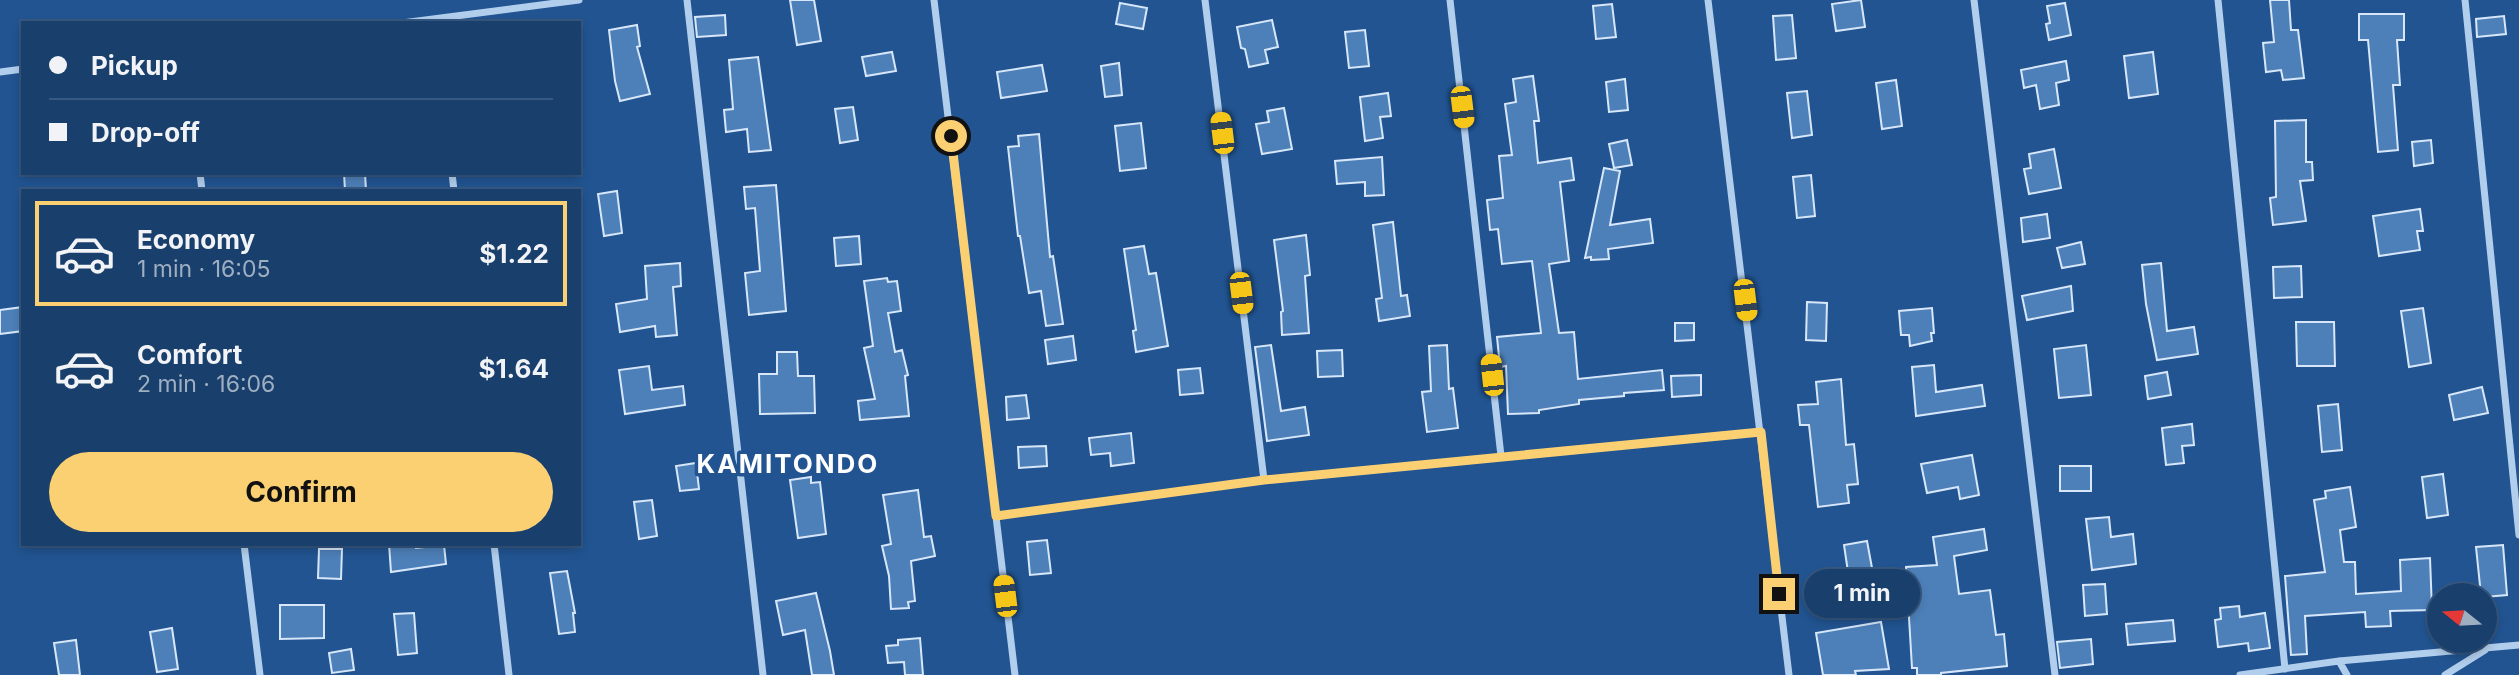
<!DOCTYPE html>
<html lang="en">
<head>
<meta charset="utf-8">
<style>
  body { margin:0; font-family:Inter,sans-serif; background:#264a75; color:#f1f3f6; height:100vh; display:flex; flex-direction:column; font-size:26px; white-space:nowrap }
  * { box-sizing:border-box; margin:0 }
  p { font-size:23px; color:#9fafc2 }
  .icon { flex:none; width:38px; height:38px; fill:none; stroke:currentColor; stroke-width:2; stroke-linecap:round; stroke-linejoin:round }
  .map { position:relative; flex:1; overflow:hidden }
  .side { position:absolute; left:21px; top:189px; width:560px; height:357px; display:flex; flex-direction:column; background:#193f6d; border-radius:0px; box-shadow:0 4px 10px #0003,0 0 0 2px #375880 }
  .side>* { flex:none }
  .top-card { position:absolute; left:21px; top:21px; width:560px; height:154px; border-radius:0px; box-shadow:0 4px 10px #0003,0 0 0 2px #375880; display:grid; align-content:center; height:154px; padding:0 28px; background:#193f6d }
  .needle { width:46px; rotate:288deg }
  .controls { position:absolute; left:2427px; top:583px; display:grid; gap:14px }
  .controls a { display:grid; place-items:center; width:70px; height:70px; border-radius:50%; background:#193f6d; box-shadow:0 4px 10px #0003,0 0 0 2px #375880; font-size:35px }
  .end { position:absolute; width:32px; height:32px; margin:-16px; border:9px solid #fad073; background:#111; box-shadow:0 0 0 4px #111 }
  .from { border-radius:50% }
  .bubble { position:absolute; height:49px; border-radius:24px; background:#193f6d; box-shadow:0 4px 10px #0003,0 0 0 2px #375880; font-size:23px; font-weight:700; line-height:49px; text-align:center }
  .car { position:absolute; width:21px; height:42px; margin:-21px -10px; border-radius:9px; box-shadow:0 0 5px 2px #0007; background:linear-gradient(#f5c518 24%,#345 0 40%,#f5c518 0 76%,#345 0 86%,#f5c518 0) }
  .top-card b { display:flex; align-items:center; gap:24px; height:66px; font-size:26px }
  .top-card b+b { border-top:2px solid #375880 }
  .top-card i { width:18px; height:18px; background:#f1f3f6 }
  ul { padding:12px 0 0; list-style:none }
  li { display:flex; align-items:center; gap:21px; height:105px; margin:0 14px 10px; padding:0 14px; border:4px solid transparent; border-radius:0px }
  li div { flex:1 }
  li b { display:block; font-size:26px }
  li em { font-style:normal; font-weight:700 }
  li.current { border-color:#fad073 }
  li>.icon { width:63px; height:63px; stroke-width:1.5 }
  .action { display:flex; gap:14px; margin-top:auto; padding:14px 28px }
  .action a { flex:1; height:80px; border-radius:42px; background:#fad073; color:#111; font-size:28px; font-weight:700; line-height:80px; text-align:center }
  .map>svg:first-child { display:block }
  .building { fill:#4d80b9; stroke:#d7e7f9; stroke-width:2 }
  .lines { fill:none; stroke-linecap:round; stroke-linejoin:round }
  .street { stroke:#b2ceed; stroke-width:7 }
  .route { stroke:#fad073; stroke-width:9 }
  .labels { text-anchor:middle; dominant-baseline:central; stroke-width:7; stroke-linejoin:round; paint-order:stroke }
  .district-label { font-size:26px; font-weight:bold; letter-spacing:2px; fill:#fff; stroke:#215491 }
</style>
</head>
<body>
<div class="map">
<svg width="2519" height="675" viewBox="0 0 2519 675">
  <rect width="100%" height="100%" fill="#215491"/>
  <path class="building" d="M 790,0 L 814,0 L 821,41 L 797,45 Z
    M 1861,0 L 1865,27 L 1836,31 L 1832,4 Z
    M 2270,0 L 2289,0 L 2291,30 L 2298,30 L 2304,78 L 2283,80 L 2281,70 L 2266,72 L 2263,43 L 2274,42 Z
    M 1120,3 L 1147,8 L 1143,29 L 1116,24 Z
    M 2065,3 L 2071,35 L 2049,40 L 2046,24 L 2050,23 L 2047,6 Z
    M 1612,4 L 1616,37 L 1596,39 L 1593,6 Z
    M 2359,14 L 2404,14 L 2404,40 L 2397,40 L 2400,85 L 2393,85 L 2398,150 L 2378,152 L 2368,40 L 2359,40 Z
    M 725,15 L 726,35 L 697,37 L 695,17 Z
    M 1792,15 L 1796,58 L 1776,60 L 1773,16 Z
    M 2504,16 L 2506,34 L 2477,37 L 2476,19 Z
    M 1272,20 L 1278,47 L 1265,50 L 1268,63 L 1249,67 L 1245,49 L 1241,48 L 1237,27 Z
    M 637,25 L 640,46 L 637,47 L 650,94 L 620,101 L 615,81 L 609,30 Z
    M 1365,30 L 1369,66 L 1349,68 L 1345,32 Z
    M 892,52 L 896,71 L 866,76 L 862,57 Z
    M 2153,52 L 2158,94 L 2129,98 L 2124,56 Z
    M 758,57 L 771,150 L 749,152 L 747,129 L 726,132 L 724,110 L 733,109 L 729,60 Z
    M 2066,61 L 2069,80 L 2056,83 L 2059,105 L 2040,109 L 2036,85 L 2024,88 L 2021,70 Z
    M 1119,63 L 1122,95 L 1105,97 L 1101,66 Z
    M 1042,65 L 1047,91 L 1001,98 L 997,72 Z
    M 1533,76 L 1539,121 L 1534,121 L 1538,163 L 1571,158 L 1574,180 L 1560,182 L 1569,261 L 1549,264 L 1559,333 L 1574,332 L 1578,379 L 1662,370 L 1664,390 L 1624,393 L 1624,396 L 1579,400 L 1579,404 L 1539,410 L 1539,413 L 1508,414 L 1506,366 L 1500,367 L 1497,337 L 1541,333 L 1532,261 L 1502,264 L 1498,229 L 1490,230 L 1487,200 L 1503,198 L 1499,156 L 1512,155 L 1505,104 L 1516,102 L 1513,79 Z
    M 1625,79 L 1628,110 L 1609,112 L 1606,82 Z
    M 1896,80 L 1902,126 L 1882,129 L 1876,83 Z
    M 1807,91 L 1812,135 L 1792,138 L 1787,93 Z
    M 1388,93 L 1391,116 L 1380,117 L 1383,138 L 1365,141 L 1360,97 Z
    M 853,107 L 858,140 L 840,143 L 835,109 Z
    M 1284,108 L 1292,149 L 1262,154 L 1256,124 L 1269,122 L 1267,111 Z
    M 2306,120 L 2306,162 L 2312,162 L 2313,180 L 2300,181 L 2306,221 L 2273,225 L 2270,198 L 2276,197 L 2275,121 Z
    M 1141,123 L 1146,168 L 1120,171 L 1115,126 Z
    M 1039,134 L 1050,257 L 1053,256 L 1063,324 L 1046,326 L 1041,291 L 1029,293 L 1020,236 L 1018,236 L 1008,147 L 1019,146 L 1018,136 Z
    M 1627,140 L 1632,165 L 1614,168 L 1609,144 Z
    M 2431,140 L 2433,163 L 2414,166 L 2412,142 Z
    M 2054,149 L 2061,188 L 2029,194 L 2024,169 L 2031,168 L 2029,154 Z
    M 1382,157 L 1384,195 L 1365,196 L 1365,182 L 1337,184 L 1335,161 Z
    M 1604,168 L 1620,171 L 1610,225 L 1650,219 L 1653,243 L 1608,249 L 1609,259 L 1591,260 L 1591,257 L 1585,258 Z
    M 344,173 L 365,173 L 366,191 L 345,191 Z
    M 1811,175 L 1815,216 L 1797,218 L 1793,177 Z
    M 776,185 L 786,311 L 749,315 L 745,273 L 760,271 L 755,208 L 746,209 L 744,187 Z
    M 617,191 L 622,233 L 604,236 L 598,194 Z
    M 2420,209 L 2423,231 L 2417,231 L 2420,250 L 2379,256 L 2373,216 Z
    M 2047,214 L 2050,238 L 2023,242 L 2021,218 Z
    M 1393,222 L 1401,296 L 1407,295 L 1410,316 L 1379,321 L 1376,299 L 1382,298 L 1373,225 Z
    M 1306,235 L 1310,275 L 1305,276 L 1309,333 L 1282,335 L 1281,312 L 1283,311 L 1274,240 Z
    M 859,236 L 861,264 L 836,266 L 834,238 Z
    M 2081,242 L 2085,264 L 2062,268 L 2057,248 Z
    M 1144,246 L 1149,274 L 1156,273 L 1168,346 L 1136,352 L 1133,331 L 1136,330 L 1124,249 Z
    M 680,263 L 681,286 L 673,287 L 677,335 L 656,337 L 655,326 L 620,332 L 616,304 L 647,299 L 645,266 Z
    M 2161,263 L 2167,331 L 2194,327 L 2198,354 L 2157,360 L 2146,304 L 2142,265 Z
    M 2301,266 L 2302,297 L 2274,298 L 2273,267 Z
    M 887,278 L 888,282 L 897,281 L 901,311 L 888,313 L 895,352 L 902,350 L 908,375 L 905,376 L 909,416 L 860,420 L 858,401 L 875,399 L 864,348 L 873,346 L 864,281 Z
    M 2071,286 L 2073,311 L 2027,320 L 2022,296 Z
    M 1807,302 L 1827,303 L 1826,341 L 1806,340 Z
    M 23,307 L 23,331 L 0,334 L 0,310 Z
    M 1932,308 L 1934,333 L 1931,333 L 1932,341 L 1910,346 L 1909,335 L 1901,335 L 1899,311 Z
    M 2423,308 L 2431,363 L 2409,367 L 2401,311 Z
    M 2296,322 L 2334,322 L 2335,366 L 2297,366 Z
    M 1675,323 L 1694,323 L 1694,340 L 1675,341 Z
    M 1073,336 L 1076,360 L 1048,364 L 1045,340 Z
    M 1271,345 L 1281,411 L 1305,407 L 1309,435 L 1267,441 L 1255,347 Z
    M 1447,345 L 1449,389 L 1453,388 L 1458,428 L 1427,432 L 1422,392 L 1431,391 L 1429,346 Z
    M 2086,345 L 2091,395 L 2059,398 L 2054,349 Z
    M 1342,350 L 1343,376 L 1318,377 L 1317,351 Z
    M 777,352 L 797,352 L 798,376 L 814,376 L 815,413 L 760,414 L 759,374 L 777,374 Z
    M 1934,365 L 1936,392 L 1982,385 L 1985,406 L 1916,416 L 1912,367 Z
    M 649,366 L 652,390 L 683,386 L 685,405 L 625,414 L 619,370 Z
    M 1200,368 L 1203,393 L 1180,395 L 1178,370 Z
    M 2167,372 L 2171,395 L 2148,399 L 2145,376 Z
    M 1701,375 L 1701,395 L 1672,397 L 1671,376 Z
    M 1841,379 L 1846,445 L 1854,444 L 1858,484 L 1847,485 L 1849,503 L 1818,507 L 1809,425 L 1800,425 L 1798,405 L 1818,404 L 1816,382 Z
    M 2482,387 L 2488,413 L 2454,420 L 2449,395 Z
    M 1026,395 L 1029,418 L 1007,420 L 1006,397 Z
    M 2338,404 L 2342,450 L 2322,452 L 2318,406 Z
    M 2192,424 L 2194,445 L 2182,446 L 2184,463 L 2166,465 L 2162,428 Z
    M 1131,433 L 1134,463 L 1111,466 L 1110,453 L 1091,455 L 1089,438 Z
    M 1046,446 L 1047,466 L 1019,468 L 1018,447 Z
    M 1972,455 L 1979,495 L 1960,499 L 1958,487 L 1927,493 L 1921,464 Z
    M 696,463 L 699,489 L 680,491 L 676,466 Z
    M 2060,466 L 2091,466 L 2091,491 L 2060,491 Z
    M 2443,474 L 2448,515 L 2427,518 L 2422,477 Z
    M 811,477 L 811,483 L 820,482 L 826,534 L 798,538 L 790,480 Z
    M 2350,487 L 2356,527 L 2340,530 L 2344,562 L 2355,562 L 2356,594 L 2401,591 L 2400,560 L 2430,558 L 2432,610 L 2390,611 L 2391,626 L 2366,627 L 2365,612 L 2305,616 L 2307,654 L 2291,655 L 2285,576 L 2325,572 L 2314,500 L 2326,498 L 2325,491 Z
    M 918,490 L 924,537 L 931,536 L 935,556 L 911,561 L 915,601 L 908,602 L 909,608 L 891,609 L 889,576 L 882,546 L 891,544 L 883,495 Z
    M 652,500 L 657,536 L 639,539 L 634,502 Z
    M 2109,517 L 2111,537 L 2133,534 L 2136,564 L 2092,570 L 2086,519 Z
    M 1984,529 L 1987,550 L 1954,556 L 1959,594 L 1990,590 L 1996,635 L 2004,634 L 2007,666 L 1941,673 L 1941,675 L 1917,675 L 1917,668 L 1912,668 L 1906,567 L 1937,565 L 1933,537 Z
    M 1047,540 L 1051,573 L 1030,575 L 1027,542 Z
    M 1867,541 L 1872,568 L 1848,572 L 1844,545 Z
    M 389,544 L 415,544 L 416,548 L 444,545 L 446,564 L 391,572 Z
    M 2503,545 L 2507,595 L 2485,597 L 2485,595 L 2481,595 L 2476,547 Z
    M 319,549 L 342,549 L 341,579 L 318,578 Z
    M 567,571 L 575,613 L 573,613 L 575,632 L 559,634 L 550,573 Z
    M 2105,584 L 2107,614 L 2085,616 L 2083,585 Z
    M 816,593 L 830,651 L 834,675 L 812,675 L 805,630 L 783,635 L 776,601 Z
    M 280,605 L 324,605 L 324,638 L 280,639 Z
    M 2239,606 L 2240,617 L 2265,613 L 2270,648 L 2249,651 L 2248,643 L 2218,647 L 2215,620 L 2221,619 L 2220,608 Z
    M 414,613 L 417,653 L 398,655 L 394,614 Z
    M 2173,620 L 2175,641 L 2128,645 L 2126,624 Z
    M 1881,622 L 1889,669 L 1855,671 L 1856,675 L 1823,675 L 1816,633 Z
    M 172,628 L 178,669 L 157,672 L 150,632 Z
    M 920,638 L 923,675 L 905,675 L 904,662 L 888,663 L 886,646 L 898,645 L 898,640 Z
    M 2091,639 L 2093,664 L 2060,668 L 2057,642 Z
    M 76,640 L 80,675 L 59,675 L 54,643 Z
    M 351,649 L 354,670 L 332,673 L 329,653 Z"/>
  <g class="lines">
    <path class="street" d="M 687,0 L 763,675
      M 934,0 L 1015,675
      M 1205,0 L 1264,480
      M 1450,0 L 1501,456
      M 1708,0 L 1789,675
      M 1974,0 L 2055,675
      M 2218,0 L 2285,669
      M 2465,0 L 2519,535
      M 402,23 L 579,0
      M 0,72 L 23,69
      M 200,173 L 202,191
      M 452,173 L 454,191
      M 996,516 L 1264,480 L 1761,432
      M 244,544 L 260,675
      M 494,544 L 509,675
      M 2339,661 L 2347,675
      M 2240,675 L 2339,661 L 2519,645
      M 2445,675 L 2485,650"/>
  </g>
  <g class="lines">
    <path class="route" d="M 951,136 L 996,516 L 1264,480 L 1761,432 L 1779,594"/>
  </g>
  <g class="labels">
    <g class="district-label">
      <text x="788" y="463">KAMITONDO</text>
    </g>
  </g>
</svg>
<div class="controls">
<a><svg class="needle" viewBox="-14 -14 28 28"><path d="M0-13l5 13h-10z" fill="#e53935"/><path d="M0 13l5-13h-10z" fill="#9fafc2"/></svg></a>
</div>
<i class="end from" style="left:951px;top:136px"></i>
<i class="end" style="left:1779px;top:594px"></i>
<div class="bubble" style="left:1804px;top:569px;width:116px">1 min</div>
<i class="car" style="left:1462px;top:107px;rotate:173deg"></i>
<i class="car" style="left:1222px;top:133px;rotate:353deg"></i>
<i class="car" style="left:1241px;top:293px;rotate:173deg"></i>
<i class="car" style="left:1745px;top:300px;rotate:173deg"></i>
<i class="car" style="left:1492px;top:375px;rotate:354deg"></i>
<i class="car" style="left:1005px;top:596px;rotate:353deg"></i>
<div class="top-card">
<b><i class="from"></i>Pickup</b>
<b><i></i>Drop-off</b>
</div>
<section class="side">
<ul>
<li class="current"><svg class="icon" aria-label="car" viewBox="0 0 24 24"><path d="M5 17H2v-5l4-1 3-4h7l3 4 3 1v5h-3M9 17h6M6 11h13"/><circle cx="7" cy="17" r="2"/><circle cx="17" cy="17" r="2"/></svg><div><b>Economy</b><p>1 min · 16:05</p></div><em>$1.22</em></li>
<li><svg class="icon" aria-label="car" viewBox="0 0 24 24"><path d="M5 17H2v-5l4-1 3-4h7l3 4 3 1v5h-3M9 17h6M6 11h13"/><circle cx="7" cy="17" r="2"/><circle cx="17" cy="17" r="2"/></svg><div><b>Comfort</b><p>2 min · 16:06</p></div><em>$1.64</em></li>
</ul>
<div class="action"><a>Confirm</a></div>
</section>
</div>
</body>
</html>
